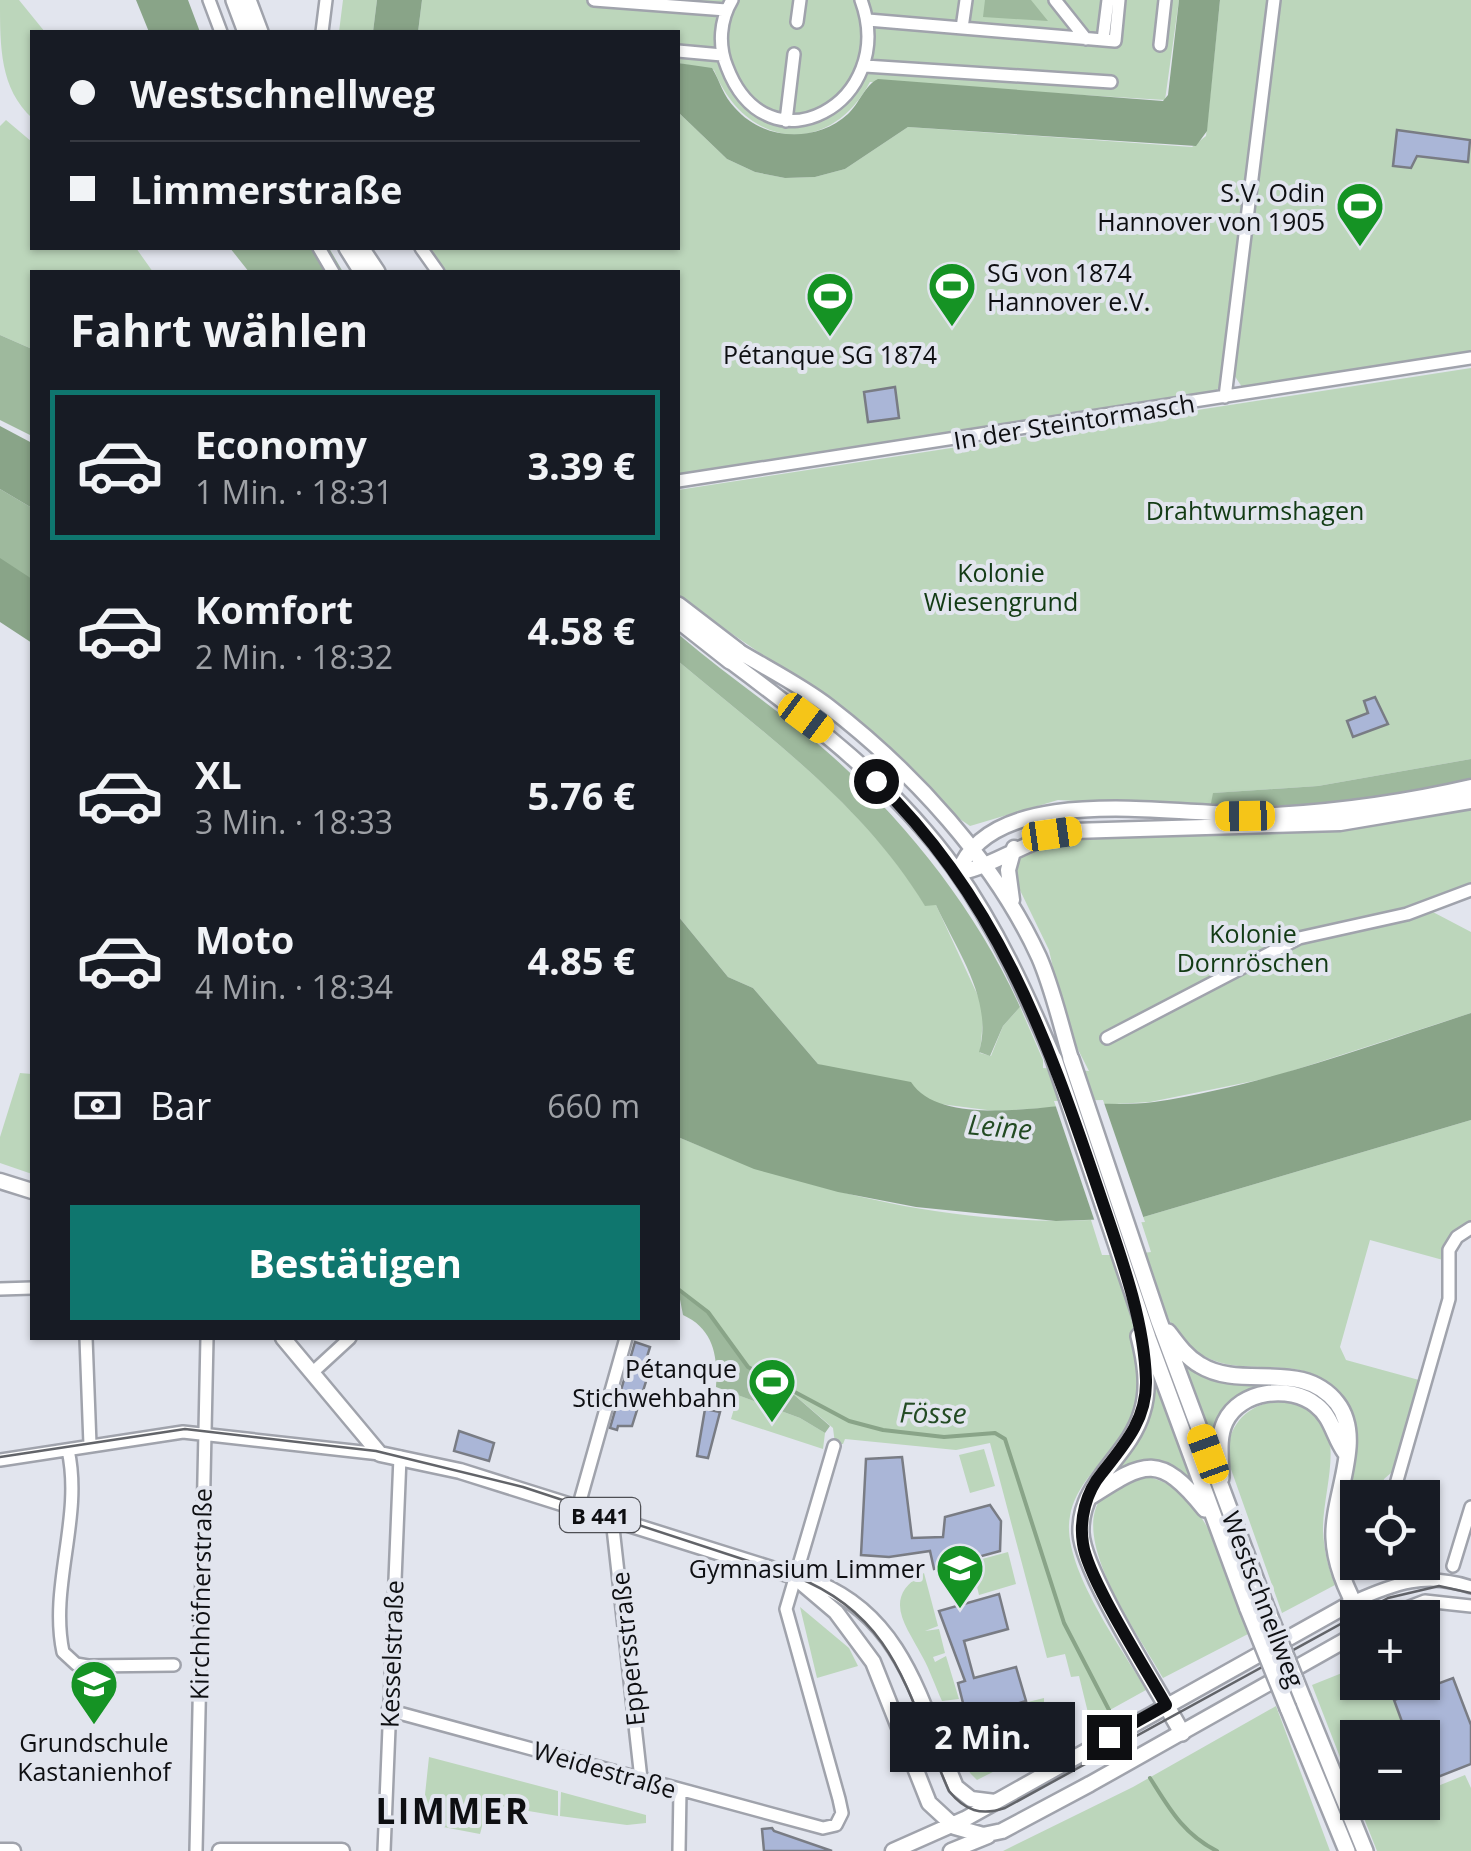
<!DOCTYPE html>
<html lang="de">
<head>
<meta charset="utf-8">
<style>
  body { margin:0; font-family:"Open Sans",sans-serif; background:#242831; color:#f1f3f6; height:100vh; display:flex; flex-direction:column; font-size:38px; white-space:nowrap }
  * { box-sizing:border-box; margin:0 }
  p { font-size:32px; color:#9ea1a6 }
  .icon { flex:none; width:55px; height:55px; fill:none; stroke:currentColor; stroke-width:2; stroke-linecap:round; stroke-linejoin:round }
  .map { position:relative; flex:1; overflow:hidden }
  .sheet { position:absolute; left:30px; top:270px; width:650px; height:1070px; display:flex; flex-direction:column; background:#171b24; border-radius:0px; box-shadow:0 2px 8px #0004 }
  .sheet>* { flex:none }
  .banner { position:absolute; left:30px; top:30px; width:650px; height:220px; border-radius:0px; box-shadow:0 2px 8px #0004; display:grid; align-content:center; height:220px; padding:0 40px; background:#171b24 }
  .controls { position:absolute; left:1340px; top:1480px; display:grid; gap:20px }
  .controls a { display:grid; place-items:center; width:100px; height:100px; border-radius:0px; background:#171b24; box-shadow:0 2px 8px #0004; font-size:50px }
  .end { position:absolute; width:45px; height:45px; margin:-22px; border:12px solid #0e0f12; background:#fff; box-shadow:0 0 0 5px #fff }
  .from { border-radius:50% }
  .bubble { position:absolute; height:70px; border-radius:0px; background:#171b24; box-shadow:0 2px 8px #0004; font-size:32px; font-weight:700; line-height:70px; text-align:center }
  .car { position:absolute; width:30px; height:60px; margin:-30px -15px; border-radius:12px; box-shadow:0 0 8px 2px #0007; background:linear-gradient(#f5c518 24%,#345 0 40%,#f5c518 0 76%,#345 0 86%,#f5c518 0) }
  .banner b { display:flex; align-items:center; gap:35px; height:95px; font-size:38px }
  .banner b+b { border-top:2px solid #363941 }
  .banner i { width:25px; height:25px; background:#f1f3f6 }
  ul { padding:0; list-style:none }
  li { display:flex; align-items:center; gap:30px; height:150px; margin:0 20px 15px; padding:0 20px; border:5px solid transparent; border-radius:0px }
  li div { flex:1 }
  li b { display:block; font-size:38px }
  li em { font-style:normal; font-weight:700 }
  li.on { border-color:#0f766e }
  li>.icon { width:90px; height:90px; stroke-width:1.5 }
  h2 { padding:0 40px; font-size:45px; line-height:120px }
  .pay { display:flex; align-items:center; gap:25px; height:110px; padding:0 40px; font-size:38px }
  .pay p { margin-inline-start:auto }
  .cta { display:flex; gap:20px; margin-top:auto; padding:20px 40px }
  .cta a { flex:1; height:115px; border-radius:0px; background:#0f766e; color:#fff; font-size:40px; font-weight:700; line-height:115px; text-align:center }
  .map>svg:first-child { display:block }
  .green { fill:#bcd6bb }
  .forest { fill:#9eb99d }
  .water { fill:#89a488 }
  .pier { fill:#e2e5ee }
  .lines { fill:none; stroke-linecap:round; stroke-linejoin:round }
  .stream { stroke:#89a488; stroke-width:4 }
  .building { fill:#aab6d7; stroke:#797c84; stroke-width:2.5 }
  .minor-casing { stroke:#a0a3ac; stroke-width:16 }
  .major-casing { stroke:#a0a3ac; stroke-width:19 }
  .highway-casing { stroke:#a0a3ac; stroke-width:20 }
  .minor { stroke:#fff; stroke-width:11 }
  .major { stroke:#fff; stroke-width:14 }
  .highway { stroke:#fff; stroke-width:15 }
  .tram { stroke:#626469; stroke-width:2.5 }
  .highway-bridge-casing { stroke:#a0a3ac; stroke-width:20; stroke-linecap:butt }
  .highway-bridge { stroke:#fff; stroke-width:15 }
  .route { stroke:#0e0f12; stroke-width:12 }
  .labels { text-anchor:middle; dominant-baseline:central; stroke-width:8; stroke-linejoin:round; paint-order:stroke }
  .shield { fill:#e2e5ee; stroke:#4e4f54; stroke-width:2.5 }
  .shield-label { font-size:22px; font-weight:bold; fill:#0e0f12 }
  .poi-label { font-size:25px; fill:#0e0f12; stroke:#e2e5ee; text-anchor:end }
  .street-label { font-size:25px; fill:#0e0f12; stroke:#e2e5ee }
  .park-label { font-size:25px; fill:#123b14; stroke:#e2e5ee }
  .water-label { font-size:28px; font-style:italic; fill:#234b23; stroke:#e2e5ee }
  .district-label { font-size:35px; font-weight:bold; letter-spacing:2.5px; fill:#0e0f12; stroke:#e2e5ee }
</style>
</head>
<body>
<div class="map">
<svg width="1471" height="1851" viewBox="0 0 1471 1851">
  <rect width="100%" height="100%" fill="#e2e5ee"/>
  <path class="green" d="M 0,0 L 19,0 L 45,32 L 32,32 L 32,118 C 0,88 0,48 0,0 Z
    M 343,0 L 377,0 L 373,32 L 339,32 Z
    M 422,0 L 1179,0 L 1165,100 L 870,82 C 829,159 745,148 714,70 L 678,63 L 678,32 L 418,32 Z
    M 1220,0 L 1271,0 L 1220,386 L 1215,392 L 678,474 L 678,272 L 447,272 L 430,248 L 678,248 L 678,112 L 727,159 L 755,172 L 785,178 L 815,177 L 845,169 L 908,127 L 1192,147 L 1206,136 Z
    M 1280,0 L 1471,0 L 1471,353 L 1242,387 L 1234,375 Z
    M 6,120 L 32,142 L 32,248 L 136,248 L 153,272 L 32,272 L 32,349 L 0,335 L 0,126 Z
    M 1471,368 L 1471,759 L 1318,786 L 1214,793 L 1210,808 L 1058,800 L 970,826 L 941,806 L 854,717 L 678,597 L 678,490 Z
    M 678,661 C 767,736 863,804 925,905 L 936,905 L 984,1009 L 980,1053 L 991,1056 L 1003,1026 L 1020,1007 L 1043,1060 L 1043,1068 L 1089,1071 L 1066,1026 L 1049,950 L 1015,880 L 1020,855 L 1050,841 L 1079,838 L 1324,831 L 1471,806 L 1471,885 L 1431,911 L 1471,932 L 1471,1013 L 1273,1077 L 1150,1102 L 995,1111 L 940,1104 L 818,1064 L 753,988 L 728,977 L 678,916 Z
    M 20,1073 L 32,1074 L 32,1174 L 0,1163 L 0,1137 Z
    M 1471,1120 L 1471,1224 L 1446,1246 L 1443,1260 L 1370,1240 L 1340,1347 L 1346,1360 L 1419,1380 L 1392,1472 L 1384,1479 L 1379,1497 L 1358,1498 L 1357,1556 L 1354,1537 L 1342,1532 L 1351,1413 C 1313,1336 1245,1390 1193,1349 C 1165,1327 1154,1285 1143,1253 L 1151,1252 L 1140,1218 Z
    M 678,1137 C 806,1191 950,1226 1091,1220 L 1102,1255 L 1112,1255 C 1128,1311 1162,1388 1120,1439 C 1102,1462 1075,1486 1070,1516 C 1060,1565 1122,1648 1146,1690 L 1090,1721 L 1079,1676 L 1071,1677 L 1065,1654 L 1047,1658 L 990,1443 L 956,1450 L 845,1439 L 843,1444 L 835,1444 L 833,1428 L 792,1393 L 748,1367 L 708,1312 L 678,1289 Z
    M 1182,1362 C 1220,1379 1303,1372 1327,1405 L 1257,1390 L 1211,1444 Z
    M 1155,1385 L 1192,1481 L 1190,1483 L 1140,1464 L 1113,1472 L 1143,1432 Z
    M 738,1395 L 800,1418 L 825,1433 L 823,1449 L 731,1419 Z
    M 1282,1400 C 1358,1408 1322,1484 1323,1531 C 1324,1550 1328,1568 1335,1585 L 1282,1613 L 1227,1458 C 1228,1423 1247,1404 1282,1400 Z
    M 984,1449 L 995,1486 L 970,1493 L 959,1455 Z
    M 1148,1477 C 1211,1490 1229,1583 1248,1634 L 1163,1678 C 1135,1627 1030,1489 1148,1477 Z
    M 1008,1552 L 1016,1584 L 979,1595 L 971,1562 Z
    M 924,1573 L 938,1626 L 925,1631 L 939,1629 L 945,1653 L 933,1657 L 935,1662 L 946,1656 L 959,1699 L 942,1701 C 935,1686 930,1670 922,1656 C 907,1626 880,1598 924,1573 Z
    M 800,1607 L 849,1648 L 858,1666 L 817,1678 Z
    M 1357,1667 L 1358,1682 L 1391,1683 L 1405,1731 L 1389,1737 L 1358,1738 L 1357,1801 L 1312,1685 Z
    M 1044,1698 L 1044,1719 L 968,1740 L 966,1731 L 982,1727 L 988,1712 Z
    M 954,1704 L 969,1753 L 1044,1732 L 1056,1740 L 977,1780 L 970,1773 L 944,1707 Z
    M 1276,1706 L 1330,1851 L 1003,1851 L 1133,1787 Z
    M 429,1757 L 558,1791 L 558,1816 L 488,1804 L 480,1834 L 422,1823 Z
    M 1465,1775 L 1471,1788 L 1471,1851 L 1377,1851 L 1358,1803 L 1422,1802 L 1423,1792 Z
    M 561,1792 L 646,1815 L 646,1823 L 627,1825 L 560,1816 Z"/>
  <path class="forest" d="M 985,0 L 1031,0 L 1048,21 L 983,17 Z
    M 230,248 L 329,248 L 343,272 L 249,272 Z
    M 0,335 L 32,349 L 32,436 L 0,420 Z
    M 0,489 L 32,508 L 32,580 L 0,559 Z
    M 678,634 C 719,669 763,700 805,733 C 892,804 973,902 1020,1007 L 1003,1026 L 990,1056 L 979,1052 C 994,1001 957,951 936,905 L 925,906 C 863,804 767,736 678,661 Z
    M 1471,759 L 1471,780 L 1463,782 L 1332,804 L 1210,808 L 1213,793 L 1318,786 Z
    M 678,1289 L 708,1312 L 748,1367 L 792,1393 L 830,1426 L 825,1433 L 800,1418 L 716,1387 C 718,1357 714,1329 683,1315 Z"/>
  <path class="water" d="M 136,0 L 188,0 L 200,32 L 149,32 Z
    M 377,0 L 422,0 L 418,32 L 373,32 Z
    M 1179,0 L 1220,0 L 1207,131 L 1196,146 L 908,127 L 845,169 L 815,177 L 785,178 L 755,172 L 727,159 L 678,112 L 678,63 L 712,68 C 720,81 723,96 735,108 C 764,141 816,143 848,114 C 859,104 865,85 878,79 L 1163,101 L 1168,95 Z
    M 0,426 L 32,443 L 32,508 L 0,489 Z
    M 0,558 L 32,579 L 32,643 L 0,622 Z
    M 678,916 L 728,977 L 753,988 L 818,1064 L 911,1082 C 937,1123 1026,1109 1069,1105 C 1097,1102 1125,1106 1154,1102 C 1264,1085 1366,1047 1471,1013 L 1471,1120 L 1140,1218 L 1056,1221 L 916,1207 L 838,1192 L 754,1169 L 678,1137 Z"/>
  <path class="pier" d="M 1103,1100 L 1145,1222 L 1096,1225 L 1054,1101 Z"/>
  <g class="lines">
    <path class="stream" d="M 678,1289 L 708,1312 L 748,1367 L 849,1421 L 883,1430 L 944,1437 L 995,1433 L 1005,1439 L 1064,1623 L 1109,1710
      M 1150,1778 C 1169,1808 1183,1834 1217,1851"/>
  </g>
  <path class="building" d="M 1397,130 L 1470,140 L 1468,162 L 1417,156 L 1411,168 L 1393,166 Z
    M 895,387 L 899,418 L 868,422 L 864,392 Z
    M 1375,697 L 1388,724 L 1353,737 L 1347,721 L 1368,713 L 1364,701 Z
    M 635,1342 L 650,1347 L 642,1373 L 648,1375 L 632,1426 L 618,1426 L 617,1430 L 610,1428 Z
    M 705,1409 L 720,1412 L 708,1458 L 697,1456 Z
    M 459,1431 L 494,1443 L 489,1461 L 454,1451 Z
    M 902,1457 L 912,1538 L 943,1537 L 945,1517 L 990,1505 L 1001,1521 L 1000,1551 L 934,1569 L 930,1551 L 889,1557 L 861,1555 L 866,1459 Z
    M 999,1594 L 1008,1629 L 964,1641 L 974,1678 L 1016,1667 L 1026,1701 L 967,1719 L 958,1683 L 965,1681 L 939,1611 Z
    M 1453,1678 L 1471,1725 L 1471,1764 L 1425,1782 L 1422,1738 L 1408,1738 L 1394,1700 Z
    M 772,1828 L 774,1831 L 832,1851 L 764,1851 L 762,1829 Z"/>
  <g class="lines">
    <g class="minor-casing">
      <path id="minor" d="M 209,0 L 221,32
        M 594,0 L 726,10
        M 732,0 C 720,20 718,45 727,67 C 768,175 899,102 861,0
        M 1055,0 L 1086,39
        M 868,20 L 1115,41 L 1119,0
        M 797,22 L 800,0
        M 962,28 L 966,0
        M 322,32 L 326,0
        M 1103,40 L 1108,0
        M 1160,45 L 1165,0
        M 678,51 L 722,55
        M 865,66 L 1111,82
        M 786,121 L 794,54
        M 319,248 L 333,272
        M 421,248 L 438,272
        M 1225,397 L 1274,0
        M 678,481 L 1471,358
        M 1107,1038 L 1299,938 L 1407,914 L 1471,890
        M 0,1289 L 32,1288
        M 86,1338 L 90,1445
        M 313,1372 L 350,1338
        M 68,1450 C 83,1517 49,1586 63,1652 L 76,1664 L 88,1666 L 174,1665
        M 0,1460 L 183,1432 L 380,1454
        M 1392,1498 L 1449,1299 L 1449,1250 L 1457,1237 L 1471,1228
        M 578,1508 L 626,1338
        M 612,1519 L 641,1779
        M 1453,1566 L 1471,1507
        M 1353,1602 C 1395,1583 1426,1572 1471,1587
        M 1381,1618 L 1425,1601 L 1471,1606
        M 388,1710 L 823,1828 L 836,1825 L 842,1813 L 839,1799 L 786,1609 L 834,1446
        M 196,1851 L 207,1338
        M 384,1851 L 400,1457
        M 679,1851 L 680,1790"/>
    </g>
    <g class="major-casing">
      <path id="major" d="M 738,651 C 768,669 802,686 829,707 C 912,771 995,861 1039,957 C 1053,989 1061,1026 1071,1059
        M 730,661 C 812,722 895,785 955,869 C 996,927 1026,993 1054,1059
        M 958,873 C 994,775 1194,819 1275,815 C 1342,811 1406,802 1471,787
        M 958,873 C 1000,864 1028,838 1073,831 L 1340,823 L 1471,801
        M 1012,900 L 1008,870 L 1014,848
        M 0,1181 L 32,1191
        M 283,1338 L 380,1454 L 460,1471 L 819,1584 C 906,1620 922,1709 956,1787 L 971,1799 L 995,1802
        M 803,1584 L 836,1612 L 873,1662 L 929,1803 L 955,1827 L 983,1835 L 1002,1831 L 1090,1784 L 1358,1633
        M 0,1851 L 13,1851
        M 220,1851 L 342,1851
        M 893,1851 L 965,1819 L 1353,1602
        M 951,1851 L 988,1836"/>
    </g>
    <g class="highway-casing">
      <path id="highway" d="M 234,0 L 246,32
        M 248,0 L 260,32
        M 347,248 L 362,272
        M 361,248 L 377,272
        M 678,605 L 738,651
        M 678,620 L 730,661
        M 1054,1059 L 1148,1338 L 1248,1609
        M 1071,1059 L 1159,1321 L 1264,1602
        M 1168,1332 C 1177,1344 1186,1357 1200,1365 C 1242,1391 1302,1358 1337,1403 C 1365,1439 1332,1496 1334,1538 C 1335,1566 1348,1594 1362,1618
        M 1139,1336 C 1145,1360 1150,1387 1142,1412 C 1129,1458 1079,1481 1081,1533 C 1083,1573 1160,1692 1182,1733
        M 1221,1478 C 1221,1460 1217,1439 1225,1422 C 1240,1390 1290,1384 1316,1405 C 1332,1417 1334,1437 1345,1452
        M 1088,1498 C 1143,1463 1158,1450 1205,1509
        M 1303,1699 L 1365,1851
        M 1288,1708 L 1347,1851"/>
    </g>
    <use href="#minor" class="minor"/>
    <use href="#major" class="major"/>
    <use href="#highway" class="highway"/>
    <path class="tram" d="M 0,1457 L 185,1429 L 376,1451 L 523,1487 L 794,1576 C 899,1617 908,1699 949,1791 C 965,1811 981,1816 1005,1808 L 1388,1598 L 1439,1586 L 1471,1593"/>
    <g class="highway-bridge-casing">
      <path id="highway-bridge" d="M 1264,1602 L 1303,1699
        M 1248,1609 L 1288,1708"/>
    </g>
    <use href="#highway-bridge" class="highway-bridge"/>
  </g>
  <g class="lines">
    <path class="route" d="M 876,781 C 996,897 1046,1035 1098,1189 C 1118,1249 1144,1316 1146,1380 C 1147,1419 1125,1444 1102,1473 C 1086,1492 1079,1519 1083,1544 C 1088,1579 1146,1669 1166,1705 L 1109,1737"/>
  </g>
  <defs>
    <g id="stadium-pin" transform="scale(2.5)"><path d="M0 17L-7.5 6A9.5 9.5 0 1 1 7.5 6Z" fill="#159324" stroke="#e2e5ee"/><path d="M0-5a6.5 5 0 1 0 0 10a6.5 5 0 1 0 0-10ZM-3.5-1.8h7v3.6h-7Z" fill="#fff"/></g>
    <g id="school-pin" transform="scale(2.5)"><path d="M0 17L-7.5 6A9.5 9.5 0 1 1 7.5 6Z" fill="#159324" stroke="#e2e5ee"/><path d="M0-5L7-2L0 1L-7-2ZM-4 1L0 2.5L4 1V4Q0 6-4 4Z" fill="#fff"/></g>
  </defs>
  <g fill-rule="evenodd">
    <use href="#stadium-pin" x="1360" y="206"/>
    <use href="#stadium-pin" x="952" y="286"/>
    <use href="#stadium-pin" x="830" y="296"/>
    <use href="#stadium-pin" x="772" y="1382"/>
    <use href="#school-pin" x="960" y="1568"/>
    <use href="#school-pin" x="94" y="1684"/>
  </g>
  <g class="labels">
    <rect class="shield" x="560" y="1498" width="80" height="34" rx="8"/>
    <g class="shield-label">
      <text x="600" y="1515">B 441</text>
    </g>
    <g class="poi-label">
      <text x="1325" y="192">S.V. Odin<tspan x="1325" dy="29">Hannover von 1905</tspan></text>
      <text x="987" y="272" text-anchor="start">SG von 1874<tspan x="987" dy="29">Hannover e.V.</tspan></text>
      <text x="830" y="354" text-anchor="middle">Pétanque SG 1874</text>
      <text x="737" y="1368">Pétanque<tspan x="737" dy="29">Stichwehbahn</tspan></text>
      <text x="925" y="1568">Gymnasium Limmer</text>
      <text x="94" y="1742" text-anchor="middle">Grundschule<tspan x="94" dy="29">Kastanienhof</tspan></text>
    </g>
    <g class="street-label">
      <text transform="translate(1074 421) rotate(-9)">In der Steintormasch</text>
      <text transform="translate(200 1594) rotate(-89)">Kirchhöfnerstraße</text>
      <text transform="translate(1264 1599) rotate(69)">Westschnellweg</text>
      <text transform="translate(627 1649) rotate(-96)">Eppersstraße</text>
      <text transform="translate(391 1654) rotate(-88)">Kesselstraße</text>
      <text transform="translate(605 1769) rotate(16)">Weidestraße</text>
    </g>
    <g class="park-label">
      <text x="1255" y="510">Drahtwurmshagen</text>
      <text x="1001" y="572">Kolonie<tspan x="1001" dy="29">Wiesengrund</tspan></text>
      <text x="1253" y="933">Kolonie<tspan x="1253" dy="29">Dornröschen</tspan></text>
    </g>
    <g class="water-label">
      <text transform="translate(1000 1126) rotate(5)">Leine</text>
      <text transform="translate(933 1412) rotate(1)">Fösse</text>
    </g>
    <g class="district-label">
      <text x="453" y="1810">LIMMER</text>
    </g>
  </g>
</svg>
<div class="controls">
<a><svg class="icon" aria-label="locate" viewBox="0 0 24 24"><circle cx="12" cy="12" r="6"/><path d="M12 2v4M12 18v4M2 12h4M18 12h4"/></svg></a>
<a>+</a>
<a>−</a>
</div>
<i class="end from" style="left:876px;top:781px"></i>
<i class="end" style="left:1109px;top:1737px"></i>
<div class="bubble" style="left:890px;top:1702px;width:185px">2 Min.</div>
<i class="car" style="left:806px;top:718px;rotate:127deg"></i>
<i class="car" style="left:1245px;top:816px;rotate:269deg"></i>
<i class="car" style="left:1052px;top:834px;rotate:82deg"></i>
<i class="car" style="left:1208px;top:1454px;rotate:340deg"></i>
<div class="banner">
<b><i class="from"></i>Westschnellweg</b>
<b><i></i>Limmerstraße</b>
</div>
<section class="sheet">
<h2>Fahrt wählen</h2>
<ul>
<li class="on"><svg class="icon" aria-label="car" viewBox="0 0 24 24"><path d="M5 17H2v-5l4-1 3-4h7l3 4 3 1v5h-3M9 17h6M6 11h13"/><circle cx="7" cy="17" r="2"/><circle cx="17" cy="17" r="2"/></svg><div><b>Economy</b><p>1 Min. · 18:31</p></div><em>3.39 €</em></li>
<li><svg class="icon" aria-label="car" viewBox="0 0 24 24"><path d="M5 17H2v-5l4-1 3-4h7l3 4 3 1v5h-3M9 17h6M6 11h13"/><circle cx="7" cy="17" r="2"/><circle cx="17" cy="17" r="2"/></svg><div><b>Komfort</b><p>2 Min. · 18:32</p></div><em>4.58 €</em></li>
<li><svg class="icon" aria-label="car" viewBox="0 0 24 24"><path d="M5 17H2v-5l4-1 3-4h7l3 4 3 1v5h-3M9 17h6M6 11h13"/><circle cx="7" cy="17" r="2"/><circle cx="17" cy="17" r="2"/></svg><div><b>XL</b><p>3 Min. · 18:33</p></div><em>5.76 €</em></li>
<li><svg class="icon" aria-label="car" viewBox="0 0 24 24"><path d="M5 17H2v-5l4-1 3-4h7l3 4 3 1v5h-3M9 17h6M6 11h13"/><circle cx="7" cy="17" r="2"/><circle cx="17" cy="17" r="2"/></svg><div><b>Moto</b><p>4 Min. · 18:34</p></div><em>4.85 €</em></li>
</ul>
<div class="pay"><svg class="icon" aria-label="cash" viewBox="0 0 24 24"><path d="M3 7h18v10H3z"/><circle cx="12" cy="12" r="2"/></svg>Bar<p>660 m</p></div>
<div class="cta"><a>Bestätigen</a></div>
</section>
</div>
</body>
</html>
